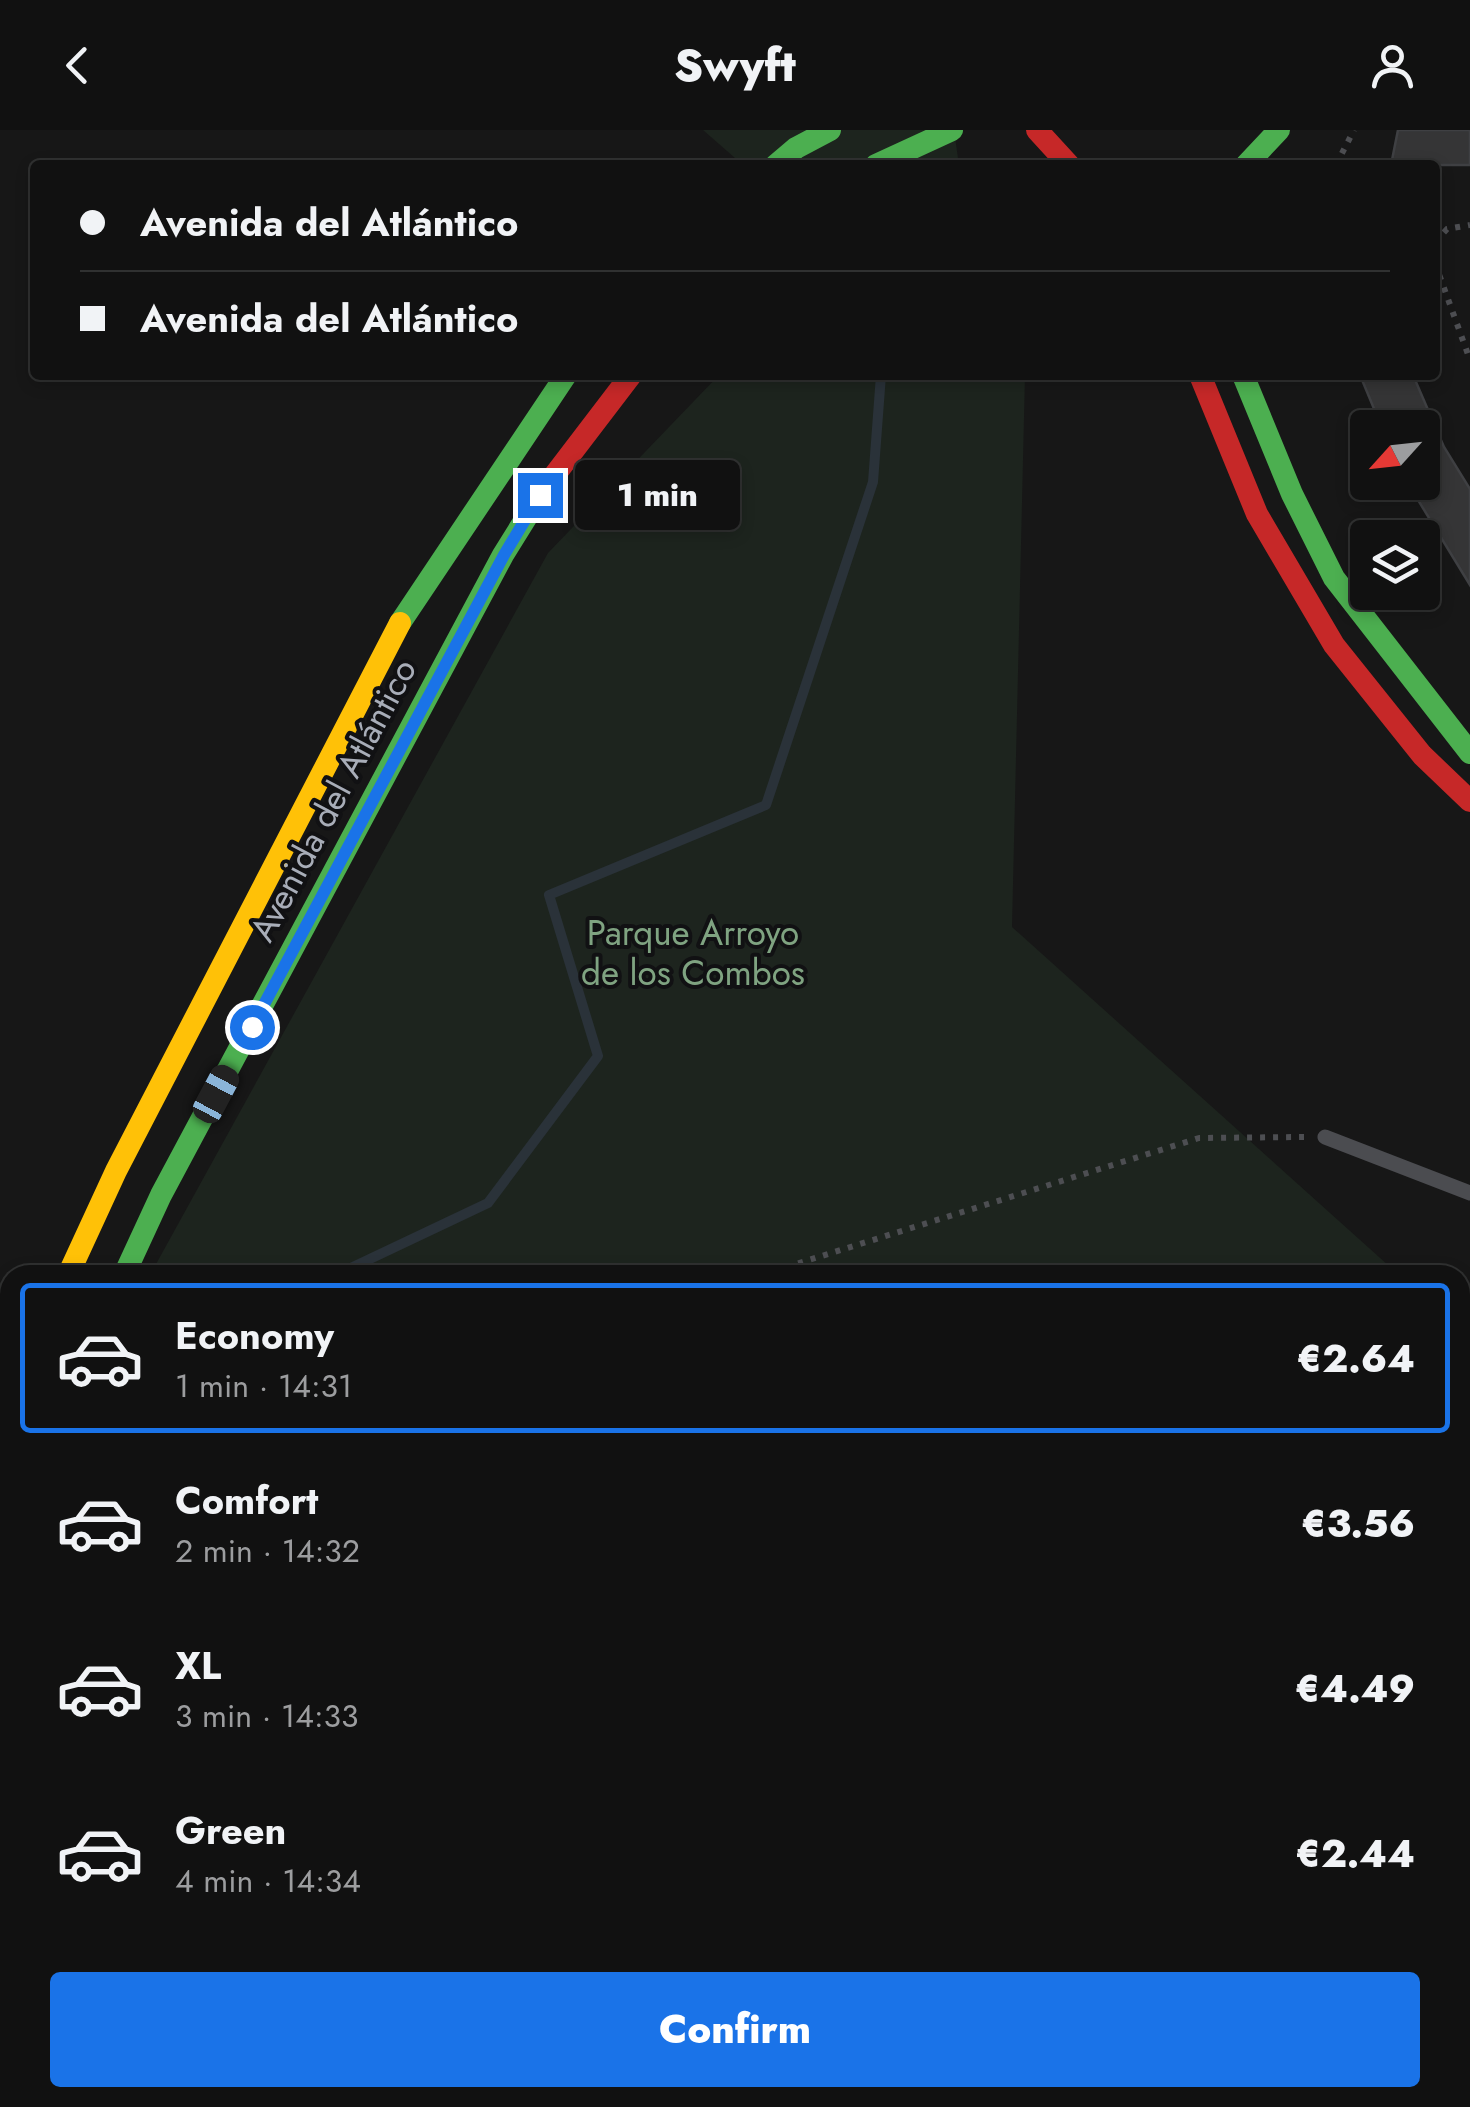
<!DOCTYPE html>
<html lang="en">
<head>
<meta charset="utf-8">
<style>
  body { margin:0; font-family:Jost,sans-serif; background:#1a1a1a; color:#f1f3f6; height:100vh; display:flex; flex-direction:column; font-size:38px; white-space:nowrap }
  * { box-sizing:border-box; margin:0 }
  p { font-size:32px; color:#9c9d9f }
  .icon { flex:none; width:55px; height:55px; fill:none; stroke:currentColor; stroke-width:2; stroke-linecap:round; stroke-linejoin:round }
  .map { position:relative; flex:1; overflow:hidden }
  .sheet { position:absolute; left:0px; top:1135px; width:1470px; height:842px; display:flex; flex-direction:column; background:#111; border-radius:30px 30px 0 0; box-shadow:0 5px 15px #0003,0 0 0 2px #303131 }
  .sheet>* { flex:none }
  .guide { position:absolute; left:30px; top:30px; width:1410px; height:220px; border-radius:10px; box-shadow:0 5px 15px #0003,0 0 0 2px #303131; display:grid; align-content:center; height:220px; padding:0 50px; background:#111 }
  .needle { width:65px; rotate:243deg }
  .controls { position:absolute; left:1350px; top:280px; display:grid; gap:20px }
  .controls a { display:grid; place-items:center; width:90px; height:90px; border-radius:10px; background:#111; box-shadow:0 5px 15px #0003,0 0 0 2px #303131; font-size:50px }
  .end { position:absolute; width:45px; height:45px; margin:-22px; border:12px solid #1a73e8; background:#fff; box-shadow:0 0 0 5px #fff }
  .from { border-radius:50% }
  .bubble { position:absolute; height:70px; border-radius:10px; background:#111; box-shadow:0 5px 15px #0003,0 0 0 2px #303131; font-size:32px; font-weight:800; line-height:70px; text-align:center }
  .car { position:absolute; width:30px; height:60px; margin:-30px -15px; border-radius:12px; box-shadow:0 0 8px 2px #0007; background:linear-gradient(#222 24%,#8ab4d8 0 40%,#222 0 76%,#8ab4d8 0 86%,#222 0) }
  .guide b { display:flex; align-items:center; gap:35px; height:95px; font-size:38px }
  .guide b+b { border-top:2px solid #303131 }
  .guide i { width:25px; height:25px; background:#f1f3f6 }
  ul { padding:18px 0 0; list-style:none }
  li { display:flex; align-items:center; gap:30px; height:150px; margin:0 20px 15px; padding:0 30px; border:5px solid transparent; border-radius:10px }
  li div { flex:1 }
  li b { display:block; font-size:38px }
  li em { font-style:normal; font-weight:800 }
  li.on { border-color:#1a73e8 }
  li>.icon { width:90px; height:90px; stroke-width:1.5 }
  .cta { display:flex; gap:20px; margin-top:auto; padding:20px 50px }
  .cta a { flex:1; height:115px; border-radius:10px; background:#1a73e8; color:#fff; font-size:40px; font-weight:800; line-height:115px; text-align:center }
  header { display:flex; justify-content:space-between; align-items:center; height:130px; padding:0 50px; background:#111; font-size:45px; font-weight:800 }
  .map>svg:first-child { display:block }
  .green { fill:#1d241e }
  .lines { fill:none; stroke-linecap:round; stroke-linejoin:round }
  .stream { stroke:#2a3239; stroke-width:10 }
  .building { fill:#353536; stroke:#3f4043; stroke-width:2.5 }
  .path { stroke:#4d4e52; stroke-width:6; stroke-dasharray:5 8; stroke-linecap:butt }
  .lane { stroke:#4b4c50; stroke-width:15 }
  .fast { stroke:#4caf50; stroke-width:22 }
  .slow { stroke:#ffc107; stroke-width:22 }
  .jam { stroke:#c62828; stroke-width:22 }
  .route { stroke:#1a73e8; stroke-width:12 }
  .labels { text-anchor:middle; dominant-baseline:central; stroke-width:8; stroke-linejoin:round; paint-order:stroke }
  .street-label { font-size:35px; fill:#a8adb8; stroke:#111113 }
  .park-label { font-size:35px; fill:#7fa381; stroke:#111113 }
</style>
</head>
<body>
<header><svg class="icon" aria-label="back" viewBox="0 0 24 24"><path d="M15 5l-7 7 7 7"/></svg>Swyft<svg class="icon" aria-label="person" viewBox="0 0 24 24"><circle cx="12" cy="8" r="4"/><path d="M4 21q1-7 8-7t8 7"/></svg></header>
<div class="map">
<svg width="1470" height="1977" viewBox="0 0 1470 1977">
  <rect width="100%" height="100%" fill="#171717"/>
  <path class="green" d="M 703,0 L 954,0 L 959,35 L 743,35 Z
    M 719,245 L 1025,245 L 1012,797 L 1399,1145 L 150,1145 L 548,423 Z
    M 0,1153 L 10,1155 L 10,1689 L 0,1685 Z
    M 1460,1200 L 1470,1209 L 1470,1977 L 1234,1977 L 1218,1968 L 1460,1968 Z"/>
  <g class="lines">
    <path class="stream" d="M 336,1145 L 488,1073 L 598,926 L 549,765 L 766,675 L 873,352 L 881,245
      M 1460,1366 L 1470,1370"/>
  </g>
  <path class="building" d="M 1398,0 L 1470,0 L 1470,35 L 1391,35 Z
    M 1360,245 L 1413,245 L 1444,317 L 1470,359 L 1470,455 L 1407,352 L 1422,352 L 1422,298 L 1382,298 Z"/>
  <g class="lines">
    <path class="path" d="M 1336,35 L 1354,0
      M 1435,112 L 1447,99 L 1470,95
      M 1435,133 L 1470,230
      M 761,1145 L 1199,1008 L 1304,1007
      M 0,1601 L 10,1604
      M 1460,1714 L 1470,1716
      M 0,1769 L 10,1771
      M 694,1968 L 708,1977
      M 1233,1968 L 1249,1977"/>
    <path class="lane" d="M 1325,1007 L 1470,1063"/>
    <path class="fast" d="M 776,35 L 796,18 L 830,0
      M 876,35 L 952,0
      M 1246,35 L 1279,0
      M 1243,245 L 1292,364 L 1334,448 L 1470,623
      M 400,493 L 566,245
      M 124,1145 L 161,1065 L 503,425 L 544,359
      M 0,1295 L 10,1273
      M 0,1411 L 10,1389"/>
    <path class="slow" d="M 68,1145 L 116,1041 L 400,493"/>
    <path class="jam" d="M 1037,0 L 1069,35
      M 1200,245 L 1257,384 L 1334,515 L 1422,625 L 1470,671
      M 544,359 L 631,245
      M 0,1942 L 10,1946
      M 76,1968 L 106,1977"/>
  </g>
  <g class="lines">
    <path class="route" d="M 252,897 L 504,425 L 540,365"/>
  </g>
  <g class="labels">
    <g class="street-label">
      <text transform="translate(333 670) rotate(-62)">Avenida del Atlántico</text>
    </g>
    <g class="park-label">
      <text x="693" y="803">Parque Arroyo<tspan x="693" dy="40">de los Combos</tspan></text>
    </g>
  </g>
</svg>
<div class="controls">
<a><svg class="needle" viewBox="-14 -14 28 28"><path d="M0-13l5 13h-10z" fill="#e53935"/><path d="M0 13l5-13h-10z" fill="#9c9d9f"/></svg></a>
<a><svg class="icon" aria-label="layers" viewBox="0 0 24 24"><path d="M12 4l9 5-9 5-9-5zM3 14l9 5 9-5"/></svg></a>
</div>
<i class="end from" style="left:252px;top:897px"></i>
<i class="end" style="left:540px;top:365px"></i>
<div class="bubble" style="left:575px;top:330px;width:165px">1 min</div>
<i class="car" style="left:216px;top:964px;rotate:28deg"></i>
<div class="guide">
<b><i class="from"></i>Avenida del Atlántico</b>
<b><i></i>Avenida del Atlántico</b>
</div>
<section class="sheet">
<ul>
<li class="on"><svg class="icon" aria-label="car" viewBox="0 0 24 24"><path d="M5 17H2v-5l4-1 3-4h7l3 4 3 1v5h-3M9 17h6M6 11h13"/><circle cx="7" cy="17" r="2"/><circle cx="17" cy="17" r="2"/></svg><div><b>Economy</b><p>1 min · 14:31</p></div><em>€2.64</em></li>
<li><svg class="icon" aria-label="car" viewBox="0 0 24 24"><path d="M5 17H2v-5l4-1 3-4h7l3 4 3 1v5h-3M9 17h6M6 11h13"/><circle cx="7" cy="17" r="2"/><circle cx="17" cy="17" r="2"/></svg><div><b>Comfort</b><p>2 min · 14:32</p></div><em>€3.56</em></li>
<li><svg class="icon" aria-label="car" viewBox="0 0 24 24"><path d="M5 17H2v-5l4-1 3-4h7l3 4 3 1v5h-3M9 17h6M6 11h13"/><circle cx="7" cy="17" r="2"/><circle cx="17" cy="17" r="2"/></svg><div><b>XL</b><p>3 min · 14:33</p></div><em>€4.49</em></li>
<li><svg class="icon" aria-label="car" viewBox="0 0 24 24"><path d="M5 17H2v-5l4-1 3-4h7l3 4 3 1v5h-3M9 17h6M6 11h13"/><circle cx="7" cy="17" r="2"/><circle cx="17" cy="17" r="2"/></svg><div><b>Green</b><p>4 min · 14:34</p></div><em>€2.44</em></li>
</ul>
<div class="cta"><a>Confirm</a></div>
</section>
</div>
</body>
</html>
